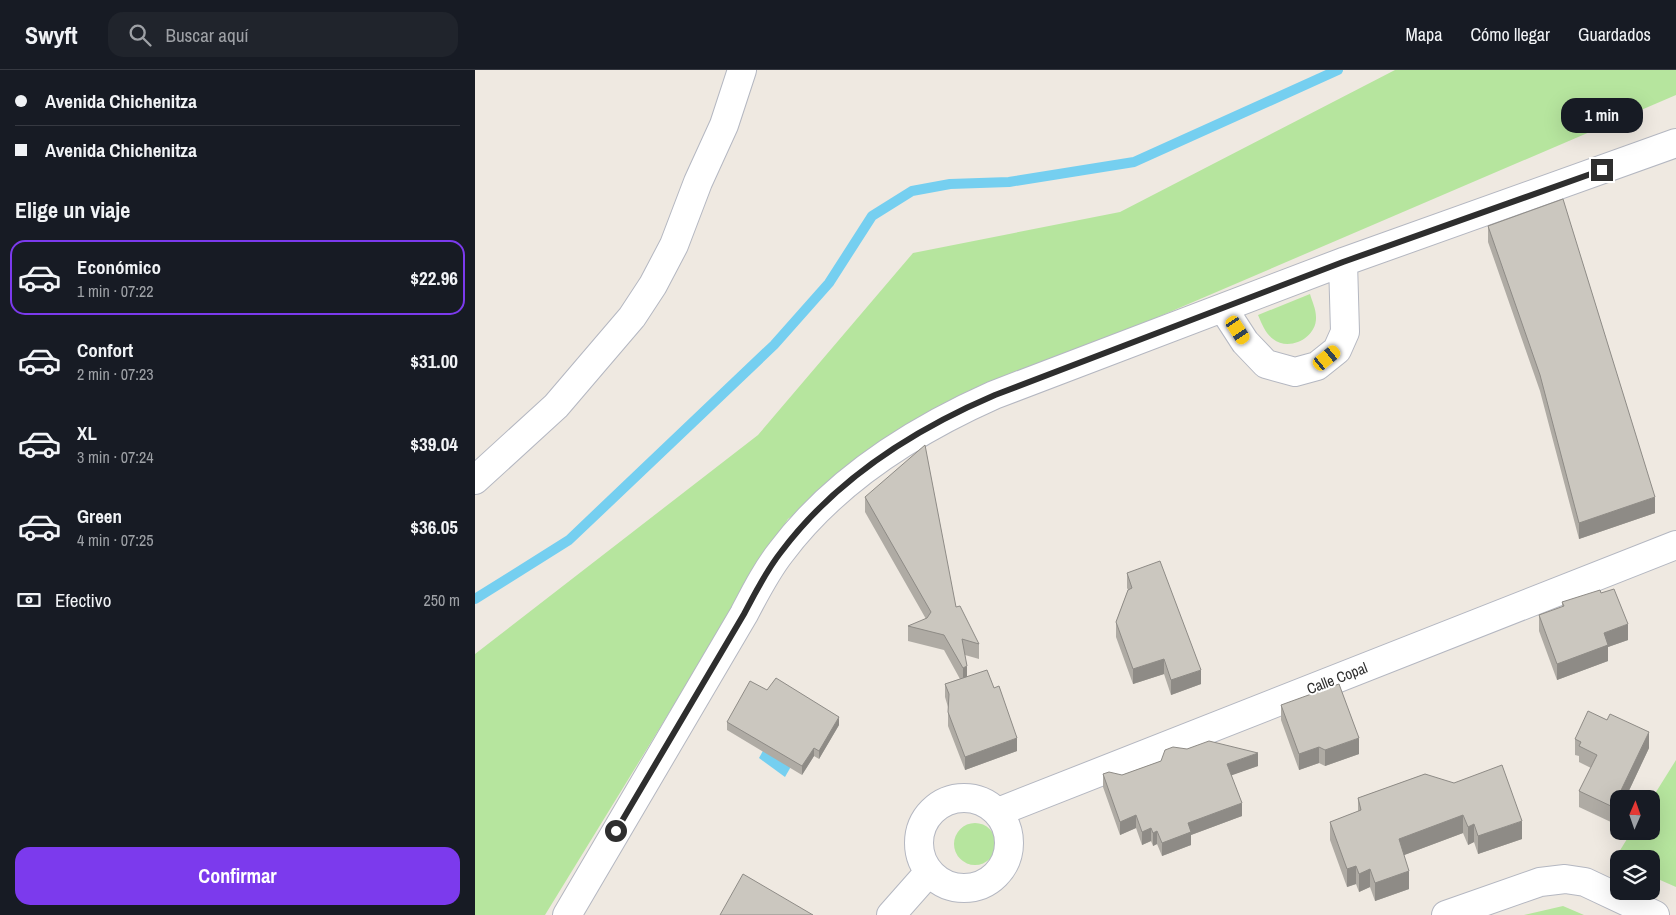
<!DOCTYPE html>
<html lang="es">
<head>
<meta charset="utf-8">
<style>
  body { margin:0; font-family:"Archivo Narrow",sans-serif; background:#20242c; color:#f1f3f6; height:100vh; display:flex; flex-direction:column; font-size:19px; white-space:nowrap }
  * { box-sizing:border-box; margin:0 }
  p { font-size:16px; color:#9ea1a6 }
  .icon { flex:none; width:28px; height:28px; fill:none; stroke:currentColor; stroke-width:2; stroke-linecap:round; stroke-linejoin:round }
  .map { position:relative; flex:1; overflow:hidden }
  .drawer { display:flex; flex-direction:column; background:#171b24; width:475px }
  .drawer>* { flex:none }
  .banner { display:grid; align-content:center; height:110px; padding:0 15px; background:#171b24 }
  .needle { width:32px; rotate:2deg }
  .tools { position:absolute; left:1135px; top:720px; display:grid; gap:10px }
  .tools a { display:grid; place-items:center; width:50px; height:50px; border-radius:10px; background:#171b24; box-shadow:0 5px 20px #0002; font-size:25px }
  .end { position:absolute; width:22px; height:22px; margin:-11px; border:6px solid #2e2e2e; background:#fff; box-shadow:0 0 0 2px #fff }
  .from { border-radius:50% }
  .bubble { position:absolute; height:35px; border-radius:15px; background:#171b24; box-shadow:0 5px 20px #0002; font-size:16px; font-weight:700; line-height:35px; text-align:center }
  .car { position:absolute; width:15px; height:30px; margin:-15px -8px; border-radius:6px; box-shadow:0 0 4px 1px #0007; background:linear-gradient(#f5c518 24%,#345 0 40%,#f5c518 0 76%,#345 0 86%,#f5c518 0) }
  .banner b { display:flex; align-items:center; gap:18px; height:48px; font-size:19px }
  .banner b+b { border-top:1px solid #363941 }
  .banner i { width:12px; height:12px; background:#f1f3f6 }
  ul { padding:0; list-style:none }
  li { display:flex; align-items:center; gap:15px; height:75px; margin:0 10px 8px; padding:0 5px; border:2px solid transparent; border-radius:15px }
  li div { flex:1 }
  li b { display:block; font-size:19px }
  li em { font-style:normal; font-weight:700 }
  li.selected { border-color:#7c3aed }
  li>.icon { width:45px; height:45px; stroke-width:1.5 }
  h2 { padding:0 15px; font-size:22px; line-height:60px }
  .pay { display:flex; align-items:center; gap:12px; height:55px; padding:0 15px; font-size:19px }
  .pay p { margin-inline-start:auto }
  .cta { display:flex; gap:10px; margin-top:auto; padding:10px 15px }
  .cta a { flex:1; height:58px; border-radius:15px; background:#7c3aed; color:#fff; font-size:20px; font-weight:700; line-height:58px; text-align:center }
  header { display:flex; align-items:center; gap:30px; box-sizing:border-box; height:70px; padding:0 25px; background:#171b24; border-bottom:1px solid #363941 }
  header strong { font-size:24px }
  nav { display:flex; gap:28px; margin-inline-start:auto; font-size:18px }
  .search { width:350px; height:45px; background:#20242c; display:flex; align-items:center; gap:12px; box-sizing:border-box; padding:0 18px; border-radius:15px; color:#9ea1a6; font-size:19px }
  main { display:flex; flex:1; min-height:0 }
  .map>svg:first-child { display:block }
  .green { fill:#b6e59e }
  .water { fill:#75cff0 }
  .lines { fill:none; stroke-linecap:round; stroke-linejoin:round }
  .stream { stroke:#75cff0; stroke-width:10 }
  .minor-casing { stroke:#b4b7c1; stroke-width:30 }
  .minor { stroke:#fff; stroke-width:28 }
  .wall { fill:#afaba4 }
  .shaded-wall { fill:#8e8b86 }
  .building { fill:#cbc7bf; stroke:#8e8b86 }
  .route { stroke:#2e2e2e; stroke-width:6 }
  .labels { text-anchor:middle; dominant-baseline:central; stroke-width:4; stroke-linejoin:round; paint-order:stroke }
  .street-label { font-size:15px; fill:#2e2e2e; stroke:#fff }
</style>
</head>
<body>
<header>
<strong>Swyft</strong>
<div class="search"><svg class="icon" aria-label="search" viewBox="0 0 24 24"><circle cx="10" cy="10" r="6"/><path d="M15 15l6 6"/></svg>Buscar aquí</div>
<nav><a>Mapa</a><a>Cómo llegar</a><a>Guardados</a></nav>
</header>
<main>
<section class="drawer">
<div class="banner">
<b><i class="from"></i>Avenida Chichenitza</b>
<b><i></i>Avenida Chichenitza</b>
</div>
<h2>Elige un viaje</h2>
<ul>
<li class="selected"><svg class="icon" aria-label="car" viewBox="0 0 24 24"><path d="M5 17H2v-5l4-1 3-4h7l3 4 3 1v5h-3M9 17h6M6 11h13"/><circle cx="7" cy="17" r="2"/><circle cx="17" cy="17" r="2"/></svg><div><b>Económico</b><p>1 min · 07:22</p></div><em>$22.96</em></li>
<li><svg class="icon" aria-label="car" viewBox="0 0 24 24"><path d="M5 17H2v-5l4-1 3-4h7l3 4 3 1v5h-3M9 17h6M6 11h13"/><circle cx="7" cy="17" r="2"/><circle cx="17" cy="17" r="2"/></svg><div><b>Confort</b><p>2 min · 07:23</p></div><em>$31.00</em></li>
<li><svg class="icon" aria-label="car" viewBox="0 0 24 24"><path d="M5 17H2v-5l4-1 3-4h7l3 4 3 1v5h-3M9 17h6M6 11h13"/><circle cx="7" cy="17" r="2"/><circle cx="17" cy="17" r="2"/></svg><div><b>XL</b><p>3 min · 07:24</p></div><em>$39.04</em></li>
<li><svg class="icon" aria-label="car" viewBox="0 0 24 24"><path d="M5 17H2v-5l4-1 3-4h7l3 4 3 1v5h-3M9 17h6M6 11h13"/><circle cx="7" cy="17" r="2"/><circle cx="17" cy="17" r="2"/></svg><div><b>Green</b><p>4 min · 07:25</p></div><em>$36.05</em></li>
</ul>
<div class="pay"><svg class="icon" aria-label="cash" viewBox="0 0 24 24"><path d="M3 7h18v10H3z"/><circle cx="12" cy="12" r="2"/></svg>Efectivo<p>250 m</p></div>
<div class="cta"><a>Confirmar</a></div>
</section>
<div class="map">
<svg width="1201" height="845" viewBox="0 0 1201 845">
  <rect width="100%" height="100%" fill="#efe9e1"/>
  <path class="green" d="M 920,0 L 1201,0 L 1201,25 L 473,337 L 313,449 L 70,845 L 0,845 L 0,584 L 283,365 L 438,183 L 645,142 Z
    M 835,224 C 837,231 841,239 841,247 C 842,268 814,282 798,269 C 790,263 787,254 783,245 Z
    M 1201,690 L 1201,817 L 1176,806 L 1176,789 L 1144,789 L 1144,792 L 1139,790 L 1157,761 L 1176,761 L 1176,730 Z
    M479 774a21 21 0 1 1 42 0a21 21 0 1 1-42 0Z
    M 1088,836 L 1109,845 L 1049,845 Z"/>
  <path class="water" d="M 294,670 L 322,686 L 310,707 L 284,688 Z"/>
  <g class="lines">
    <path class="stream" d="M 0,529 L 94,470 L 299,275 L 354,213 L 397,146 L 437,121 L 475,114 L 534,112 L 659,92 L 863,0"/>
    <g class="minor-casing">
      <path id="minor" d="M 748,238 L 770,272 L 791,294 L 820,302 L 842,296 L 862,280 L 870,262 L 868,192
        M 0,410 L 81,336 L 157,247 L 178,215 L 199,175 L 223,112 L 249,55 L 267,0
        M444 773a45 45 0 1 1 90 0a45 45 0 1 1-90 0Z
        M 523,742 L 1201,475
        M 92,845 L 269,544 C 280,523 291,501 306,482 C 360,410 438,361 519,325 L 868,192 L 1201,73
        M 416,845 L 454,802
        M 971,845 L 1065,812 L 1090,809 L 1110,812 L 1180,845"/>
    </g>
    <use href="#minor" class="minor"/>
  </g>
  <path class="wall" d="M 1013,156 L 1180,443 L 1104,469 L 1065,321 L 1013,172 Z
    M 390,427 L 481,537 L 504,574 L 504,589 L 490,585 L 492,607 L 542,681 L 490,700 L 473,656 L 473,637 L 470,627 L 470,614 L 485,609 L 469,580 L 433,571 L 433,556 L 451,549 L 390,442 Z
    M 652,503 L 726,614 L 696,625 L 689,604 L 658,614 L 641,567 L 641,552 L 653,520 L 652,518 Z
    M 1126,523 L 1153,570 L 1133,577 L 1133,591 L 1082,610 L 1064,561 L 1064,545 L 1087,537 L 1087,532 Z
    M 292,620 L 364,655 L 344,689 L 339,686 L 327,705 L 252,660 L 252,652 Z
    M 806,635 L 884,684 L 850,696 L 844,693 L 824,700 L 806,650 Z
    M 1100,669 L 1174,678 L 1150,729 L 1144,729 L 1144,742 L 1138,753 L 1104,737 L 1104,721 L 1116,698 L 1104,692 L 1104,686 L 1100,685 Z
    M 686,691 L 783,696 L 756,705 L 767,746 L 716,765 L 716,775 L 687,786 L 682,774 L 678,776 L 676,771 L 667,775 L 661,758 L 645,765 L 628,717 L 628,704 L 647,705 Z
    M 950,704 L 1047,769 L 1003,784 L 999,772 L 993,775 L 988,763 L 929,785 L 934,819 L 900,831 L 895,817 L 884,822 L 881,814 L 872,817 L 855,770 L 855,752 L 883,742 L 883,728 Z"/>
  <path class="shaded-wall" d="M 1180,427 L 1180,443 L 1104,469 L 1104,453 Z
    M 1153,554 L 1153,570 L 1133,577 L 1133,591 L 1082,610 L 1082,594 L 1129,563 Z
    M 689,589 L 689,604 L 658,614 L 658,599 Z
    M 492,596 L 492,611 L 488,613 L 488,598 Z
    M 726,600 L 726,614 L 696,625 L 696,610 Z
    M 364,647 L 364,655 L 344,689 L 344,681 Z
    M 1174,662 L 1174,678 L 1150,729 L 1144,729 L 1144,742 L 1138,753 L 1138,737 Z
    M 542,668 L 542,681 L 490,700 L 490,687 Z
    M 884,668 L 884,684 L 850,696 L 850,680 Z
    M 844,677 L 844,693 L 824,700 L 824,684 Z
    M 339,678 L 339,686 L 327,705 L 327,696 Z
    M 783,683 L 783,696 L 752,707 L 752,694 Z
    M 767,733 L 767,746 L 716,765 L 716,775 L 687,786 L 687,773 L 713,753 Z
    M 661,745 L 661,758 L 645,765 L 645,752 Z
    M 988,745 L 988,763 L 924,787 L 924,769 Z
    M 1047,751 L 1047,769 L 1003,784 L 1003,766 Z
    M 999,754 L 999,772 L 993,775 L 993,757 Z
    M 676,758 L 676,771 L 667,775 L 667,762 Z
    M 682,761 L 682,774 L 678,776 L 678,763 Z
    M 881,796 L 881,814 L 872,817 L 872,799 Z
    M 895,799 L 895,817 L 884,822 L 884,804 Z
    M 934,801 L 934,819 L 900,831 L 900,813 Z"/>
  <path class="building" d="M 1088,129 L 1180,427 L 1104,453 L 1065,305 L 1013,156 Z
    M 450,375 L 481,537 L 485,536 L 504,574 L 487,569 L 492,596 L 488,598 L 469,565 L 433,556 L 452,548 L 456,542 L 390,427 Z
    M 685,491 L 726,600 L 696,610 L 689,589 L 658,599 L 641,552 L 653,520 L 657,518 L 652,503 Z
    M 1139,519 L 1153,554 L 1129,563 L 1133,575 L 1082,594 L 1064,545 L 1089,536 L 1087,532 L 1125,520 L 1126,523 Z
    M 512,600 L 519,618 L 524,616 L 542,668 L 490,687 L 473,642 L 474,624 L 470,614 Z
    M 301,608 L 364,647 L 344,681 L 339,678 L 327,696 L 252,652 L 275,611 L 292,620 Z
    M 864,614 L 884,668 L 850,680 L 844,677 L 824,684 L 806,635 Z
    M 1113,641 L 1132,650 L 1135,644 L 1174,662 L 1138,737 L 1104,721 L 1122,685 L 1104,676 L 1106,672 L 1100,669 Z
    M 734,671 L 783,683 L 752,694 L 767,733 L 713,753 L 716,762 L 687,773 L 682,761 L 678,763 L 676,758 L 667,762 L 661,745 L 645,752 L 628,704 L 634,702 L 647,705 L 686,691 L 690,680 L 698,677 L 712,679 Z
    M 1027,695 L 1047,751 L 1003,766 L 999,754 L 993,757 L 988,745 L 924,769 L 934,801 L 900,813 L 895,799 L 884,804 L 881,796 L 872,799 L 855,752 L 886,740 L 883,728 L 950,704 L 979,713 Z
    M 268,804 L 338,845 L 245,845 Z"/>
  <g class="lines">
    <path class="route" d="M 141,761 L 269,544 C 280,523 291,501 306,482 C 360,410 438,360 520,325 L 868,192 L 1127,100"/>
  </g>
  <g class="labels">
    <g class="street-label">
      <text transform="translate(862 608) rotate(-21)">Calle Copal</text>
    </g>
  </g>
</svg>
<div class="tools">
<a><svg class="needle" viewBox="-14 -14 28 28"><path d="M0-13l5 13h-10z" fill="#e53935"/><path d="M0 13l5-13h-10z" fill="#9ea1a6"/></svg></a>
<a><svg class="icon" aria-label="layers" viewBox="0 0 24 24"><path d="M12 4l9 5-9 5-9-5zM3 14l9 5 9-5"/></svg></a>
</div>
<i class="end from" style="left:141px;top:761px"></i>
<i class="end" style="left:1127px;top:100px"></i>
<div class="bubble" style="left:1086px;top:28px;width:82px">1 min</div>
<i class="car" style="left:763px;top:260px;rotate:147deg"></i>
<i class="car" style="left:852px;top:288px;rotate:51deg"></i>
</div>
</main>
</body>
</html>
